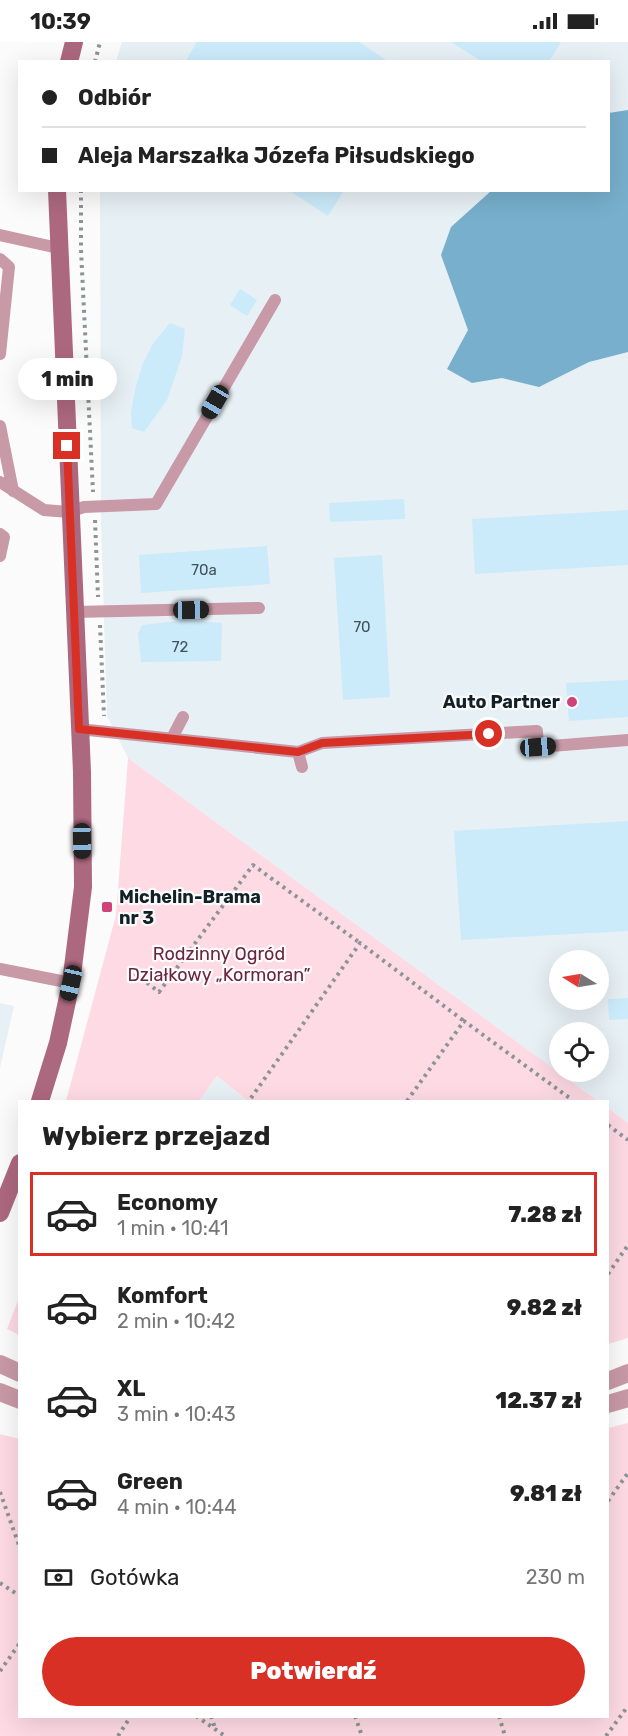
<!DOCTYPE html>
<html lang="pl">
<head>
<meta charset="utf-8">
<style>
  body { margin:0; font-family:Rubik,sans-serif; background:#f2f2f2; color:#222; height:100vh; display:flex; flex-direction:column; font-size:22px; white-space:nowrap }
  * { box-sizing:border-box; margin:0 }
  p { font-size:20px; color:#767676 }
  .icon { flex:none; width:33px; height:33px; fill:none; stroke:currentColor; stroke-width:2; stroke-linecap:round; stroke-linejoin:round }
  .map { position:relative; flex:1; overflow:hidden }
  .panel { position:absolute; left:18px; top:1058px; width:591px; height:618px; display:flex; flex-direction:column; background:#fff; border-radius:0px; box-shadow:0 6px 24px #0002 }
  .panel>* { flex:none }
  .hud { position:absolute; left:18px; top:18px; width:592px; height:132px; border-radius:0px; box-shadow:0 6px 24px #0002; display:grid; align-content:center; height:132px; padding:0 24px; background:#fff }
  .needle { width:39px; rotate:281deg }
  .controls { position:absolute; left:549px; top:908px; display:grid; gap:12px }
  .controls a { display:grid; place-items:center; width:60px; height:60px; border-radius:50%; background:#fff; box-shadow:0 6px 24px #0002; font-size:30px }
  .end { position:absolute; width:27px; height:27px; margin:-14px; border:8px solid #d93025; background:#fff; box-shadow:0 0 0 3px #fff }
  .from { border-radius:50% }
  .bubble { position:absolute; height:42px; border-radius:21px; background:#fff; box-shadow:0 6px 24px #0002; font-size:20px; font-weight:800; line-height:42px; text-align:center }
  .car { position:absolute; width:18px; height:36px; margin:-18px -9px; border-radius:8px; box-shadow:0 0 4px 2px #0007; background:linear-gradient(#222 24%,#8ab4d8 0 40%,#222 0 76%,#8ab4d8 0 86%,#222 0) }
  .hud b { display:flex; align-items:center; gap:21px; height:57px; font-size:22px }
  .hud b+b { border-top:2px solid #e0e0e0 }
  .hud i { width:15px; height:15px; background:#222 }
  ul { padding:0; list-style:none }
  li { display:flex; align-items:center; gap:18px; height:84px; margin:0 12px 9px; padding:0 12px; border:3px solid transparent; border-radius:0px }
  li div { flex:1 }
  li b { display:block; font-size:22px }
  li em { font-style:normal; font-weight:800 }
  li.on { border-color:#d93025 }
  li>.icon { width:54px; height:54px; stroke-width:1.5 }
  h2 { padding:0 24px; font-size:27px; line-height:72px }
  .pay { display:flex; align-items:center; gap:15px; height:66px; padding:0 24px; font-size:22px }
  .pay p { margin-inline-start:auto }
  .button { display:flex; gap:12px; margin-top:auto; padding:12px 24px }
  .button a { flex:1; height:69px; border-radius:36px; background:#d93025; color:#fff; font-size:24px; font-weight:800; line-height:69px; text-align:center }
  .status { display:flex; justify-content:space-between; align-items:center; height:42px; padding:0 30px; background:#fff; direction:ltr }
  .status svg { height:16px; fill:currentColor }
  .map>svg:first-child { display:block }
  .built { fill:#e7f0f5; fill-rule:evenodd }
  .green { fill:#fedae4 }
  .water { fill:#77afcc }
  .building { fill:#cbeafa }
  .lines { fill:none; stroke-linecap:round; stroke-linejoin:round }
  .path { stroke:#8d9497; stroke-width:4; stroke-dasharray:3 4.5; stroke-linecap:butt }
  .lane { stroke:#c899a6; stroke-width:12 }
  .street { stroke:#c899a6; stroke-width:18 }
  .secondary { stroke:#ac687e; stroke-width:18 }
  .route { stroke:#d93025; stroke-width:8 }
  .poi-dot { fill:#cd437a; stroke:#fbfbfb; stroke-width:2 }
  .labels { text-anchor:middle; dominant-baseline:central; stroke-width:4.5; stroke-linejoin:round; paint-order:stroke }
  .number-label { font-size:15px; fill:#40525c }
  .poi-label { font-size:18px; font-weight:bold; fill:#122027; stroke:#fbfbfb; text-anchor:end }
  .park-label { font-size:18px; fill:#6a253f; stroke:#fbfbfb }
</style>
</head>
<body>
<div class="status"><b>10:39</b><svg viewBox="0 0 49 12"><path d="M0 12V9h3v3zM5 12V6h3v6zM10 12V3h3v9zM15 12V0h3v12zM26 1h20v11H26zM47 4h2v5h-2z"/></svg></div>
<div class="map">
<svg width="628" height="1694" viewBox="0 0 628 1694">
  <rect width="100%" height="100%" fill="#fbfbfb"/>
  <path class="built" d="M 122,0 L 628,0 L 628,1081 L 608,1066 L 608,1059 L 598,1059 L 128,716 L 107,674 L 101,478 L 100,149 L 609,148 L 609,20 L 116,19 ZM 560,918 L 598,918 L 598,957 L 560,957 ZM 560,990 L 598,990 L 598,1029 L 560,1029 Z
    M 0,961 L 14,964 L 0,1026 Z
    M 217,1034 L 248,1059 L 199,1059 Z"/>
  <path class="green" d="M 128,716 L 598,1059 L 248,1059 L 217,1034 L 199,1059 L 66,1059 L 116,873 Z
    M 608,1066 L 628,1081 L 628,1296 L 608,1302 Z
    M 19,1256 L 19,1293 L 7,1287 Z
    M 628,1381 L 628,1694 L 0,1694 L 0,1392 L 19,1397 L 20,1674 L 608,1674 L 608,1386 Z"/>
  <path class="water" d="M 628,68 L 628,310 L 589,320 L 539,345 L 502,336 L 472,341 L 447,327 L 468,288 L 441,213 L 451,185 L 491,149 L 609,148 L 609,71 Z"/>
  <path class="building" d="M 197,0 L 359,0 L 389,20 L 185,20 Z
    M 451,0 L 561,0 L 549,20 L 483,20 Z
    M 288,148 L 344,148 L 328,174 Z
    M 240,247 L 257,258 L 247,274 L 230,263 Z
    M 170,281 L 185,287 L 182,314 L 167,358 L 144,390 L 132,386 L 131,370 L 136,344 L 143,321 L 154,300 Z
    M 404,457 L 405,477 L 330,480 L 329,461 Z
    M 628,468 L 628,523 L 475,532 L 472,477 Z
    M 267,504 L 270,542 L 141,551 L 139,513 Z
    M 382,513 L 390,655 L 343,658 L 334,516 Z
    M 185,578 L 222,581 L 221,619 L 141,620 L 138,591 L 142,583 Z
    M 628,638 L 628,675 L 569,679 L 566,641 Z
    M 628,779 L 628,889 L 461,898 L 454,789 Z
    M 628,956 L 628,977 L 609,978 L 608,957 Z"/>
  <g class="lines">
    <path class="path" d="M 95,20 L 100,0
      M 81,148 L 81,208 L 93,450
      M 95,478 L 98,555
      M 100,583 L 104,674
      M 129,927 L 159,950 L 253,823 L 360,901
      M 251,1056 L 360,901 L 464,979
      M 407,1059 L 464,979 L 571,1057 L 570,1059
      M 608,1083 L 628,1098
      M 608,1232 L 628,1203
      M 0,1450 L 20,1506
      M 608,1459 L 628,1431
      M 0,1541 L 20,1554
      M 0,1629 L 20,1601
      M 196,1674 L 225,1694
      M 211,1674 L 215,1686
      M 355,1674 L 362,1694
      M 499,1674 L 505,1694
      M 118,1694 L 131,1674
      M 606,1694 L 628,1664"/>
    <path class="lane" d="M 0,193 L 58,206
      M 0,217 L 9,225 L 0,312
      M 0,384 L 13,449
      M 0,440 L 44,468 L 69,470 L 84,465 L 156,462 L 275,258
      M 0,492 L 4,495 L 0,514
      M 74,570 L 259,566
      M 79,687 L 298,710 L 322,701 L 537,689 L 538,705 L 628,698
      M 172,696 L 183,675
      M 298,710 L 302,725
      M 0,927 L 71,941"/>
    <path class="street" d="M 0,1322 L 20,1331
      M 608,1339 L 628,1331
      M 0,1350 L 20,1358
      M 608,1362 L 628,1356"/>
    <path class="secondary" d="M 69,20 L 74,0
      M 40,1059 L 58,1001 L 71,941 L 83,845 L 82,730 L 57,148
      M 0,1171 L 20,1121"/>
  </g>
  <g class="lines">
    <path class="route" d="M 67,404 L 79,687 L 298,710 L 322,701 L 489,692"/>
  </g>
  <g class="poi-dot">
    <circle cx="572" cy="660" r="6"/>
    <rect x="101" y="859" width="12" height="12" rx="3"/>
  </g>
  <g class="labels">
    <g class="number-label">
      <text x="204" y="528">70a</text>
      <text x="362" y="585">70</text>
      <text x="180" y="605">72</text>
    </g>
    <g class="poi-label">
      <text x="560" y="660">Auto Partner</text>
      <text x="119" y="855" text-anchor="start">Michelin-Brama<tspan x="119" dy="21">nr 3</tspan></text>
    </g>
    <g class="park-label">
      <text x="219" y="912">Rodzinny Ogród<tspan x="219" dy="21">Działkowy „Kormoran”</tspan></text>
    </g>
  </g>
</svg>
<div class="controls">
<a><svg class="needle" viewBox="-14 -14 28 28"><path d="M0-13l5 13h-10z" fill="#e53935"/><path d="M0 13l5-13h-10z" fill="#767676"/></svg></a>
<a><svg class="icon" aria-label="locate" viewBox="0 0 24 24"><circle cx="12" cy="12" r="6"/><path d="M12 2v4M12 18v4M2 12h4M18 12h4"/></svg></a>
</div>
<i class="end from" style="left:489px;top:692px"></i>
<i class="end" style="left:67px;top:404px"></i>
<div class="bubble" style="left:18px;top:316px;width:99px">1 min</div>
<i class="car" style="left:215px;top:360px;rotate:210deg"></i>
<i class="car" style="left:191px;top:568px;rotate:89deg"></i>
<i class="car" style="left:538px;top:705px;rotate:86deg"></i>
<i class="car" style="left:82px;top:799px;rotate:179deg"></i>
<i class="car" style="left:71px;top:941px;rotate:193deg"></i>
<div class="hud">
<b><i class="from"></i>Odbiór</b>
<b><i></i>Aleja Marszałka Józefa Piłsudskiego</b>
</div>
<section class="panel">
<h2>Wybierz przejazd</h2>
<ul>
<li class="on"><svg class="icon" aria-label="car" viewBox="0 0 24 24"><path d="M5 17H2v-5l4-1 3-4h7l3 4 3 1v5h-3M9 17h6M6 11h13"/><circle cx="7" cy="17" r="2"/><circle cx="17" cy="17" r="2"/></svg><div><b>Economy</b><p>1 min · 10:41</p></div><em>7.28 zł</em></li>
<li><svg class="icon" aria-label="car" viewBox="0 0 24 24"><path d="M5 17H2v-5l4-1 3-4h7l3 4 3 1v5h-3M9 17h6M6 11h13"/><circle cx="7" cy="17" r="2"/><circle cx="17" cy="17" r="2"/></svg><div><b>Komfort</b><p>2 min · 10:42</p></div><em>9.82 zł</em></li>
<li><svg class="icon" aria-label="car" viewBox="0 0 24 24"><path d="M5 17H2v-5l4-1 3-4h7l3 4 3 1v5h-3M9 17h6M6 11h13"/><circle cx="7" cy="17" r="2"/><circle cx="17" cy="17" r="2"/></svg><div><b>XL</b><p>3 min · 10:43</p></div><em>12.37 zł</em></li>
<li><svg class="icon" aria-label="car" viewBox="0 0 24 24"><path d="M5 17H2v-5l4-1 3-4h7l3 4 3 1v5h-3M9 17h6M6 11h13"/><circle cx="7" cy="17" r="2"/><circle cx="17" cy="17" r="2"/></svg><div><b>Green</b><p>4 min · 10:44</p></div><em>9.81 zł</em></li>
</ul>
<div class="pay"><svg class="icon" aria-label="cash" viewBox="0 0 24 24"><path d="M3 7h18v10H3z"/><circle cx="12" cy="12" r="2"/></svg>Gotówka<p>230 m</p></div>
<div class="button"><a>Potwierdź</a></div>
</section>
</div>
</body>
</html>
